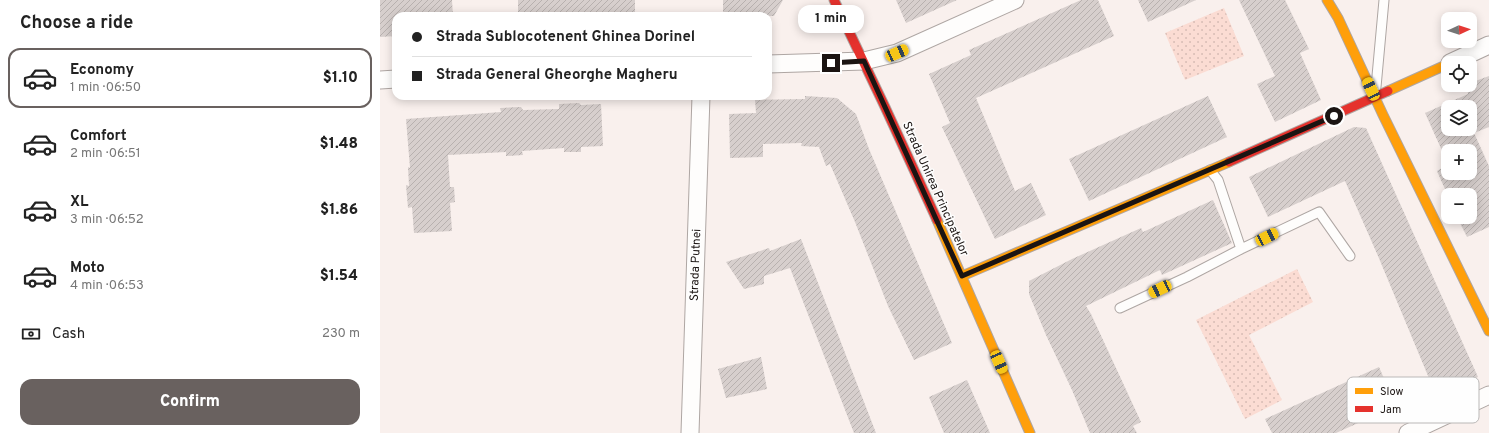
<!DOCTYPE html>
<html lang="en">
<head>
<meta charset="utf-8">
<style>
  body { margin:0; font-family:Overpass,sans-serif; background:#f2f2f2; color:#222; height:100vh; display:flex; flex-direction:column; font-size:15px; white-space:nowrap }
  * { box-sizing:border-box; margin:0 }
  p { font-size:13px; color:#767676 }
  .icon { flex:none; width:22px; height:22px; fill:none; stroke:currentColor; stroke-width:2; stroke-linecap:round; stroke-linejoin:round }
  .map { position:relative; flex:1; overflow:hidden }
  .sheet { display:flex; flex-direction:column; background:#fff; width:380px }
  .sheet>* { flex:none }
  .guide { position:absolute; left:12px; top:12px; width:380px; height:88px; border-radius:12px; box-shadow:0 2px 10px #0003; display:grid; align-content:center; height:88px; padding:0 20px; background:#fff }
  .needle { width:26px; rotate:87deg }
  .controls { position:absolute; left:1061px; top:12px; display:grid; gap:8px }
  .controls a { display:grid; place-items:center; width:36px; height:36px; border-radius:8px; background:#fff; box-shadow:0 2px 10px #0003; font-size:20px }
  .end { position:absolute; width:18px; height:18px; margin:-9px; border:5px solid #1b1412; background:#fff; box-shadow:0 0 0 2px #fff }
  .from { border-radius:50% }
  .bubble { position:absolute; height:28px; border-radius:12px; background:#fff; box-shadow:0 2px 10px #0003; font-size:13px; font-weight:800; line-height:28px; text-align:center }
  .car { position:absolute; width:12px; height:24px; margin:-12px -6px; border-radius:5px; box-shadow:0 0 3px 1px #0007; background:linear-gradient(#f5c518 24%,#345 0 40%,#f5c518 0 76%,#345 0 86%,#f5c518 0) }
  .guide b { display:flex; align-items:center; gap:14px; height:38px; font-size:15px }
  .guide b+b { border-top:1px solid #e0e0e0 }
  .guide i { width:10px; height:10px; background:#222 }
  ul { padding:0; list-style:none }
  li { display:flex; align-items:center; gap:12px; height:60px; margin:0 8px 6px; padding:0 12px; border:2px solid transparent; border-radius:12px }
  li div { flex:1 }
  li b { display:block; font-size:15px }
  li em { font-style:normal; font-weight:800 }
  li.selected { border-color:#69615f }
  li>.icon { width:36px; height:36px; stroke-width:1.5 }
  h2 { padding:0 20px; font-size:18px; line-height:48px }
  .pay { display:flex; align-items:center; gap:10px; height:44px; padding:0 20px; font-size:15px }
  .pay p { margin-inline-start:auto }
  .cta { display:flex; gap:8px; margin-top:auto; padding:8px 20px }
  .cta a { flex:1; height:46px; border-radius:12px; background:#69615f; color:#fff; font-size:16px; font-weight:800; line-height:46px; text-align:center }
  main { display:flex; flex:1; min-height:0 }
  .map>svg:first-child { display:block }
  .grass { fill:url(#grass-dots) }
  .building { fill:url(#building-hatch); fill-rule:evenodd }
  .lines { fill:none; stroke-linecap:round; stroke-linejoin:round }
  .lane-casing { stroke:#aea6a3; stroke-width:11 }
  .street-casing { stroke:#aea6a3; stroke-width:19 }
  .slow-casing { stroke:#aea6a3; stroke-width:11 }
  .jam-casing { stroke:#aea6a3; stroke-width:11 }
  .lane { stroke:#fefdfc; stroke-width:9 }
  .street { stroke:#fefdfc; stroke-width:17 }
  .slow { stroke:#ff9f0a; stroke-width:9 }
  .jam { stroke:#e5322d; stroke-width:9 }
  .route { stroke:#1b1412; stroke-width:5 }
  .labels { text-anchor:middle; dominant-baseline:central; stroke-width:3; stroke-linejoin:round; paint-order:stroke }
  .street-label { font-size:12px; fill:#1b1412; stroke:#fefefe }
  .key { fill:#fefefe; stroke:#bab8b7; stroke-width:1 }
  .key-label { font-size:11px; fill:#1b1412 }
</style>
</head>
<body>
<main>
<section class="sheet">
<h2>Choose a ride</h2>
<ul>
<li class="selected"><svg class="icon" aria-label="car" viewBox="0 0 24 24"><path d="M5 17H2v-5l4-1 3-4h7l3 4 3 1v5h-3M9 17h6M6 11h13"/><circle cx="7" cy="17" r="2"/><circle cx="17" cy="17" r="2"/></svg><div><b>Economy</b><p>1 min · 06:50</p></div><em>$1.10</em></li>
<li><svg class="icon" aria-label="car" viewBox="0 0 24 24"><path d="M5 17H2v-5l4-1 3-4h7l3 4 3 1v5h-3M9 17h6M6 11h13"/><circle cx="7" cy="17" r="2"/><circle cx="17" cy="17" r="2"/></svg><div><b>Comfort</b><p>2 min · 06:51</p></div><em>$1.48</em></li>
<li><svg class="icon" aria-label="car" viewBox="0 0 24 24"><path d="M5 17H2v-5l4-1 3-4h7l3 4 3 1v5h-3M9 17h6M6 11h13"/><circle cx="7" cy="17" r="2"/><circle cx="17" cy="17" r="2"/></svg><div><b>XL</b><p>3 min · 06:52</p></div><em>$1.86</em></li>
<li><svg class="icon" aria-label="car" viewBox="0 0 24 24"><path d="M5 17H2v-5l4-1 3-4h7l3 4 3 1v5h-3M9 17h6M6 11h13"/><circle cx="7" cy="17" r="2"/><circle cx="17" cy="17" r="2"/></svg><div><b>Moto</b><p>4 min · 06:53</p></div><em>$1.54</em></li>
</ul>
<div class="pay"><svg class="icon" aria-label="cash" viewBox="0 0 24 24"><path d="M3 7h18v10H3z"/><circle cx="12" cy="12" r="2"/></svg>Cash<p>230 m</p></div>
<div class="cta"><a>Confirm</a></div>
</section>
<div class="map">
<svg width="1109" height="433" viewBox="0 0 1109 433">
  <defs>
    <pattern id="grass-dots" width="8" height="8" patternUnits="userSpaceOnUse"><rect width="8" height="8" fill="#fbdcd3"/><path d="M2 2h.1M6 6h.1" fill="none" stroke="#d7bcb4" stroke-width="1.8" stroke-linecap="round"/></pattern>
    <pattern id="building-hatch" width="6" height="6" patternUnits="userSpaceOnUse"><rect width="6" height="6" fill="#d7cfcd"/><path d="M-1 1l2-2M0 6l6-6M5 7l2-2" fill="none" stroke="#b8b1af"/></pattern>
  </defs>
  <rect width="100%" height="100%" fill="#f9f0ed"/>
  <path class="grass" d="M 844,8 L 864,56 L 805,80 L 785,33 Z
    M 917,269 L 933,302 L 869,335 L 902,400 L 865,419 L 816,320 Z"/>
  <path class="building" d="M 0,0 L 72,0 L 73,16 L 16,16 L 16,36 L 0,37 Z
    M 138,0 L 255,0 L 255,16 L 138,16 Z
    M 343,0 L 403,0 L 394,16 L 343,16 Z
    M 516,0 L 577,0 L 526,23 Z
    M 701,0 L 718,0 L 734,36 L 596,98 L 635,191 L 651,183 L 666,215 L 615,239 L 562,127 L 570,123 L 549,74 L 591,55 L 589,50 Z
    M 758,0 L 816,0 L 768,22 Z
    M 859,0 L 905,0 L 929,49 L 920,53 L 941,100 L 895,122 L 877,84 L 895,76 Z
    M 1109,76 L 1109,127 L 1094,133 L 1109,166 L 1109,227 L 1087,237 L 1077,217 L 1090,217 L 1090,195 L 1068,195 L 1068,196 L 1057,171 L 1068,164 L 1045,113 L 1088,94 L 1087,85 L 1090,85 L 1090,83 ZM 1068,107 L 1090,107 L 1090,129 L 1068,129 ZM 1068,151 L 1090,151 L 1090,173 L 1068,173 Z
    M 425,96 L 457,98 L 476,114 L 489,149 L 572,343 L 534,360 L 508,306 L 475,222 L 450,164 L 446,166 L 439,147 L 421,146 L 422,143 L 383,144 L 383,157 L 350,158 L 349,114 L 376,113 L 375,100 L 425,99 Z
    M 828,96 L 847,137 L 709,201 L 689,159 Z
    M 199,103 L 201,105 L 221,104 L 223,146 L 201,147 L 201,152 L 184,152 L 184,148 L 142,151 L 143,155 L 126,156 L 126,152 L 68,155 L 70,187 L 74,187 L 75,202 L 70,203 L 72,231 L 34,233 L 32,207 L 28,208 L 26,185 L 29,186 L 28,167 L 30,168 L 26,119 L 121,112 L 120,108 L 141,107 L 143,110 L 179,109 L 179,104 Z
    M 974,127 L 986,128 L 1098,377 L 1056,395 L 998,256 L 965,181 L 888,217 L 869,177 Z
    M 833,200 L 852,243 L 782,275 L 780,270 L 706,306 L 711,314 L 761,422 L 753,426 L 757,433 L 710,433 L 692,390 L 666,335 L 649,294 L 649,281 L 692,259 L 761,228 L 763,232 Z
    M 421,239 L 496,433 L 474,433 L 410,268 L 384,276 L 384,284 L 364,289 L 346,262 L 389,248 L 390,251 Z
    M 381,357 L 387,389 L 346,398 L 338,369 Z
    M 999,367 L 1016,406 L 956,433 L 892,433 L 885,419 Z
    M 587,380 L 610,433 L 564,433 L 549,397 Z"/>
  <g class="lines">
    <g class="lane-casing">
      <path id="lane" d="M 996,87 L 1004,0
        M 861,249 L 939,212 L 970,256
        M 740,308 L 807,277 L 861,249 L 838,180 L 830,170"/>
    </g>
    <g class="street-casing">
      <path id="street" d="M 1070,63 L 1109,45
        M 388,64 L 484,61 L 517,53 L 635,0
        M 0,80 L 16,79
        M 310,433 L 321,96
        M 1028,433 L 1109,395"/>
    </g>
    <g class="slow-casing">
      <path id="slow" d="M 947,0 L 958,18 L 1003,115 L 1109,331
        M 1008,91 L 1068,64
        M 557,220 L 650,433
        M 582,276 L 849,162"/>
    </g>
    <g class="jam-casing">
      <path id="jam" d="M 454,0 L 505,107 L 557,220
        M 849,162 L 1008,91"/>
    </g>
    <use href="#lane" class="lane"/>
    <use href="#street" class="street"/>
    <use href="#slow" class="slow"/>
    <use href="#jam" class="jam"/>
  </g>
  <g class="lines">
    <path class="route" d="M 451,63 L 484,61 L 582,276 L 954,116"/>
  </g>
  <g class="labels">
    <g class="street-label">
      <text transform="translate(555 189) rotate(66)">Strada Unirea Principatelor</text>
      <text transform="translate(316 265) rotate(-88)">Strada Putnei</text>
    </g>
  </g>
  <rect x="967" y="377" width="132" height="46" rx="6" class="key"/>
  <rect x="975" y="388" width="18" height="6" fill="#ff9f0a"/>
  <rect x="975" y="406" width="18" height="6" fill="#e5322d"/>
  <g class="key-label">
    <text x="1000" y="395">Slow</text>
    <text x="1000" y="413">Jam</text>
  </g>
</svg>
<div class="controls">
<a><svg class="needle" viewBox="-14 -14 28 28"><path d="M0-13l5 13h-10z" fill="#e53935"/><path d="M0 13l5-13h-10z" fill="#767676"/></svg></a>
<a><svg class="icon" aria-label="locate" viewBox="0 0 24 24"><circle cx="12" cy="12" r="6"/><path d="M12 2v4M12 18v4M2 12h4M18 12h4"/></svg></a>
<a><svg class="icon" aria-label="layers" viewBox="0 0 24 24"><path d="M12 4l9 5-9 5-9-5zM3 14l9 5 9-5"/></svg></a>
<a>+</a>
<a>−</a>
</div>
<i class="end from" style="left:954px;top:116px"></i>
<i class="end" style="left:451px;top:63px"></i>
<div class="bubble" style="left:418px;top:5px;width:66px">1 min</div>
<i class="car" style="left:517px;top:53px;rotate:66deg"></i>
<i class="car" style="left:991px;top:89px;rotate:335deg"></i>
<i class="car" style="left:887px;top:237px;rotate:64deg"></i>
<i class="car" style="left:780px;top:289px;rotate:245deg"></i>
<i class="car" style="left:619px;top:362px;rotate:156deg"></i>
<div class="guide">
<b><i class="from"></i>Strada Sublocotenent Ghinea Dorinel</b>
<b><i></i>Strada General Gheorghe Magheru</b>
</div>
</div>
</main>
</body>
</html>
